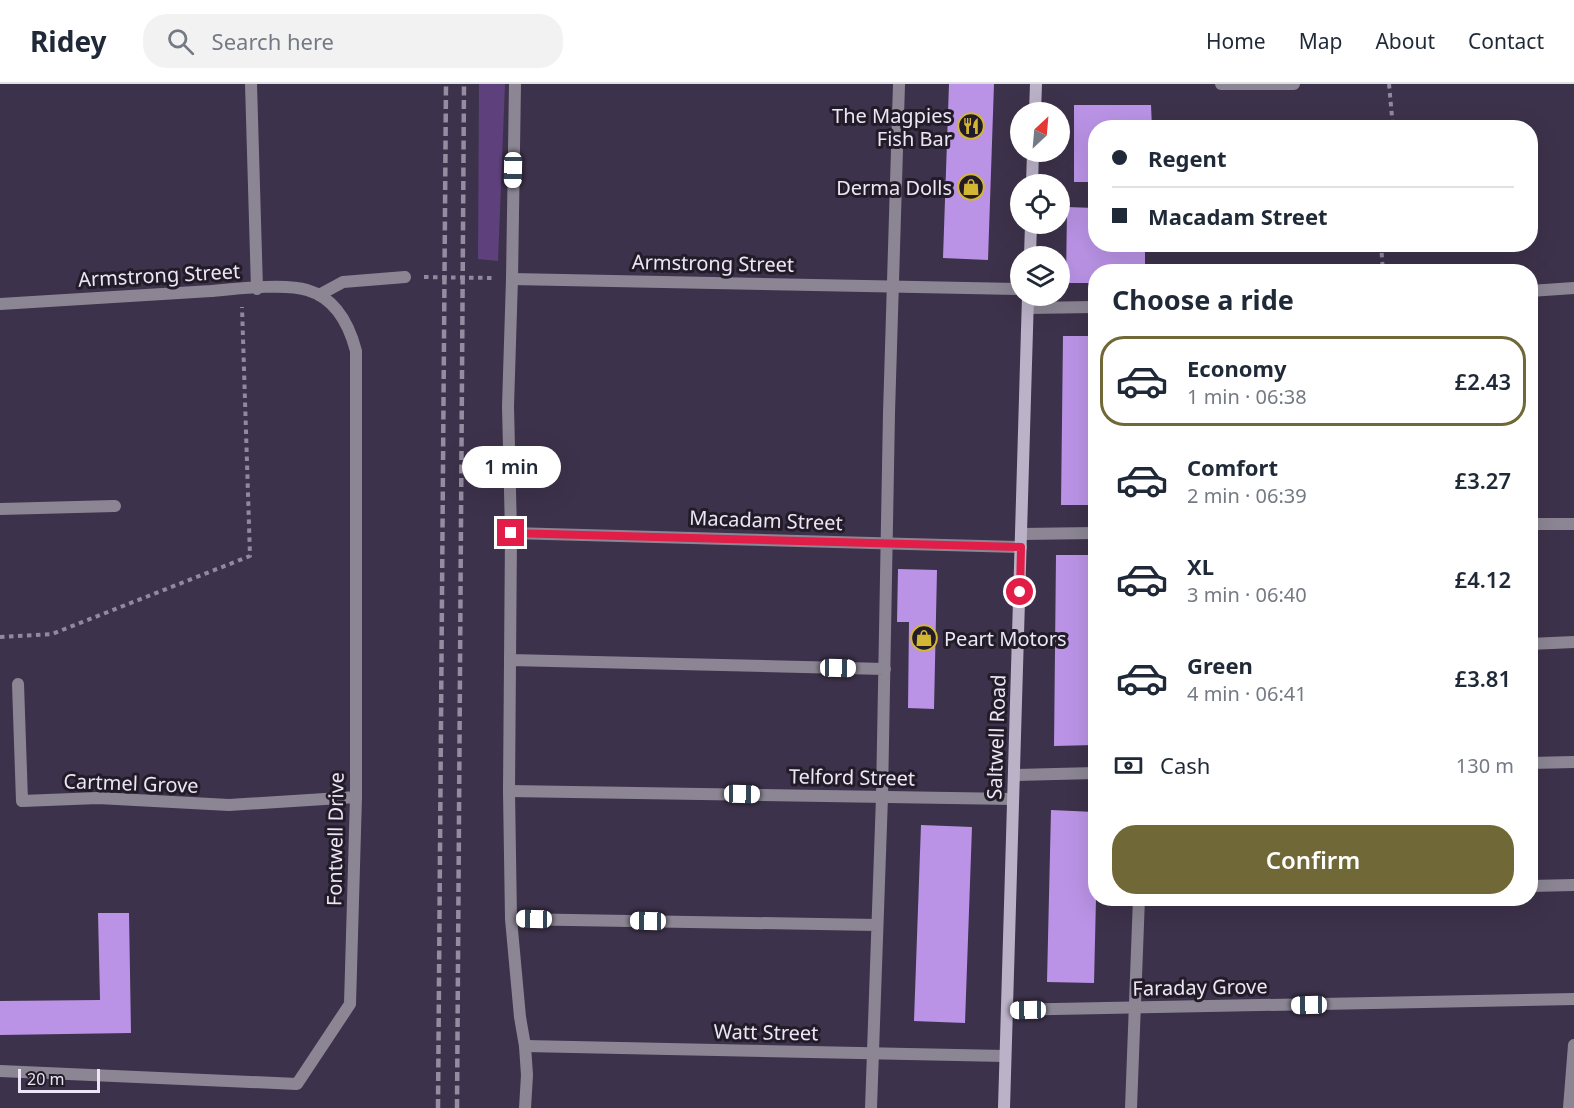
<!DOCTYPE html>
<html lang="en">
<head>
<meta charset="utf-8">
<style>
  body { margin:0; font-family:"Noto Sans",sans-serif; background:#f2f2f3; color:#1f2937; height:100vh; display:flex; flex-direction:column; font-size:22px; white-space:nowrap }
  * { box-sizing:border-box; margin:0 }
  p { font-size:20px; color:#747a83 }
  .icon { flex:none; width:33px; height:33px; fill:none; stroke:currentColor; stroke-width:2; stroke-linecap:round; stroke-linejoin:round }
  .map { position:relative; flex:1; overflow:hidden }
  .panel { position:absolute; left:1088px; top:180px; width:450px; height:642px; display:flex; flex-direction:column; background:#fff; border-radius:24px; box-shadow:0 6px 24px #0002 }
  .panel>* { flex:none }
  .guide { position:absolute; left:1088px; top:36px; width:450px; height:132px; border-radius:24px; box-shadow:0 6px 24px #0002; display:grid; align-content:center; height:132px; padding:0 24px; background:#fff }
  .needle { width:39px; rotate:26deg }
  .fabs { position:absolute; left:1010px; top:18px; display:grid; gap:12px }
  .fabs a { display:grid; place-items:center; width:60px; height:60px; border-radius:50%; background:#fff; box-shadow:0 6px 24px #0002; font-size:30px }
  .scale { position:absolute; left:18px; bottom:15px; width:82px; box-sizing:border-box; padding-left:6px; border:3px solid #ece5f5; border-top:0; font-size:16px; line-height:21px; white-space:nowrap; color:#ece5f5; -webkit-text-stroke:4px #221c28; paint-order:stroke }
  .end { position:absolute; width:27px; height:27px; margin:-14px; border:8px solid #e11d48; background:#fff; box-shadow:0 0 0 3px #fff }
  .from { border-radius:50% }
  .bubble { position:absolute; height:42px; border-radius:21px; background:#fff; box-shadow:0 6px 24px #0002; font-size:20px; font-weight:600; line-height:42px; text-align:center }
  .car { position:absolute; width:18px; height:36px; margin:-18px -9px; border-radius:8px; box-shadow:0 0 4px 2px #0007; background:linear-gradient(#fff 24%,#345 0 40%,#fff 0 76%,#345 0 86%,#fff 0) }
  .guide b { display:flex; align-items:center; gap:21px; height:57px; font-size:22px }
  .guide b+b { border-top:2px solid #e0e1e3 }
  .guide i { width:15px; height:15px; background:#1f2937 }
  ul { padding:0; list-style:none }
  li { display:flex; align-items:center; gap:18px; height:90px; margin:0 12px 9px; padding:0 12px; border:3px solid transparent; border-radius:24px }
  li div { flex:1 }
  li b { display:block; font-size:22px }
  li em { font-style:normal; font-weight:600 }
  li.current { border-color:#706836 }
  li>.icon { width:54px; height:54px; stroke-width:1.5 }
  h2 { padding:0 24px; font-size:27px; line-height:72px }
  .pay { display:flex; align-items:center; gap:15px; height:66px; padding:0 24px; font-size:22px }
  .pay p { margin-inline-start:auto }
  .action { display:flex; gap:12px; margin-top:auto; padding:12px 24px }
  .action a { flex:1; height:69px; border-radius:24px; background:#706836; color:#fff; font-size:24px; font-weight:600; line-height:69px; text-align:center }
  header { display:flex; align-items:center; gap:36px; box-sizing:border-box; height:84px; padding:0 30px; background:#fff; border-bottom:2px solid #e0e1e3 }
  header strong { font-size:28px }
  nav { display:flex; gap:33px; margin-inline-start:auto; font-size:21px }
  .search { width:420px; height:54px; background:#f2f2f3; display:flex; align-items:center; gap:15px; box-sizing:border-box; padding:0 21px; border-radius:24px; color:#747a83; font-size:22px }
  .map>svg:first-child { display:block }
  .green { fill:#5e407d }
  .building { fill:#ba93e6 }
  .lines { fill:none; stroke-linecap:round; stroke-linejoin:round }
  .path { stroke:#92899e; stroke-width:4; stroke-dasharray:4.5 4.5; stroke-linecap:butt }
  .lane { stroke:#8c8694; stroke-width:12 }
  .street { stroke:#8c8694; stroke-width:12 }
  .secondary { stroke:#bbb2c8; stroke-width:12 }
  .rail { stroke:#958ca0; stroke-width:4.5; stroke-dasharray:9 4.5; stroke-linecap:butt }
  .route { stroke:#e11d48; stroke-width:8 }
  .labels { text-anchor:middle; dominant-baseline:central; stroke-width:6; stroke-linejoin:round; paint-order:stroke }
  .poi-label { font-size:20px; fill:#ece5f5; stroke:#221c28; text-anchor:end }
  .street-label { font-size:20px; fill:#ece5f5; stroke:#221c28 }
</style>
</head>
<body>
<header>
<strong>Ridey</strong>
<div class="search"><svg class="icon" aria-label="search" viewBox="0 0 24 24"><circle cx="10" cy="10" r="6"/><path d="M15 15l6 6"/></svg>Search here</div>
<nav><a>Home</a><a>Map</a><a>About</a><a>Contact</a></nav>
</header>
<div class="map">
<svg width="1574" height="1024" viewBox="0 0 1574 1024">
  <rect width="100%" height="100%" fill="#3d324b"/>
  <path class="green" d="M 479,0 L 505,0 L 498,177 L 478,175 Z"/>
  <path class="building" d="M 949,0 L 994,0 L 988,176 L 943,174 Z
    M 1074,21 L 1151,21 L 1152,44 L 1095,44 L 1095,98 L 1074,98 Z
    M 1067,123 L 1095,124 L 1095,160 L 1145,160 L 1145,188 L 1095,188 L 1095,199 L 1066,199 Z
    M 1063,252 L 1095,252 L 1095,421 L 1061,421 Z
    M 1056,471 L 1095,471 L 1095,661 L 1054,662 Z
    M 898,485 L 937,486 L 934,625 L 908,624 L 909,538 L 897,538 Z
    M 1051,726 L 1095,728 L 1096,814 L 1094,899 L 1047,898 Z
    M 921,741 L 972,743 L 965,939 L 914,937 Z
    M 98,829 L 129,829 L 131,949 L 0,951 L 0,917 L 100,916 Z"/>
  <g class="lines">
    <path class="path" d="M 1389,0 L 1393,44
      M 1381,160 L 1383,188
      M 424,193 L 494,194
      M 0,553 L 52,550 L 250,472 L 242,223"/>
    <path class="lane" d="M 515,0 L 512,195 L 508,322 L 511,449 L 509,707 L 511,835 L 520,933 L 525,962 L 527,991 L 525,1024
      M 319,211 L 343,198 L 405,193
      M 1530,560 L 1574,558
      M 510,576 L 885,585
      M 1530,802 L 1574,801
      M 511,835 L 877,841
      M 871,1024 L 882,713 L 889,329 L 899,0
      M 1131,1024 L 1139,814
      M 1569,1024 L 1574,961"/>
    <path class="street" d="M 251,0 L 257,205
      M 1221,0 L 1294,0
      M 512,195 L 1020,205
      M 1530,207 L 1574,204
      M 0,220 C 70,216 140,211 211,207 C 234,205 286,199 307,206 C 335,214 349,240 356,267 L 356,713 L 350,920 L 297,1000 L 0,987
      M 1028,224 L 1095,223
      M 0,425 L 115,422
      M 1530,440 L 1574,440
      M 511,449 L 1021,463
      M 1021,450 L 1095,449
      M 18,600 L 22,717 L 98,714 L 229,721 L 356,713
      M 1530,679 L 1574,678
      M 1014,691 L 1095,689
      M 509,707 L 1013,715
      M 1007,926 L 1574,915
      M 525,962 L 1005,972"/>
    <path class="secondary" d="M 1035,28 L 1036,0
      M 1032,100 L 1033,68
      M 1030,172 L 1031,140
      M 1004,1024 L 1028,212"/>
    <path class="rail" d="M 438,1024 L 446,0
      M 457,1024 L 464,0"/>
  </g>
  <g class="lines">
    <path class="route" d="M 511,449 L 1021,463 L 1020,508"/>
  </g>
  <defs>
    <g id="restaurant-ring" transform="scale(1.35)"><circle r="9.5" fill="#221c28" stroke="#d4b635" stroke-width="1.5"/><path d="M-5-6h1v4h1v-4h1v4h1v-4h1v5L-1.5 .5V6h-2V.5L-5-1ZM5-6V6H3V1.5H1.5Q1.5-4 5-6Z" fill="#d4b635"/></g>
    <g id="shop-ring" transform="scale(1.35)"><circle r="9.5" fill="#221c28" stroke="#d4b635" stroke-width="1.5"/><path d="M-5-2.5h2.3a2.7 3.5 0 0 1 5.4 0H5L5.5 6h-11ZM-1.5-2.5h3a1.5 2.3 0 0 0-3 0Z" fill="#d4b635"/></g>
  </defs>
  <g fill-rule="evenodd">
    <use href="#restaurant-ring" x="971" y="42"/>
    <use href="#shop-ring" x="971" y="103"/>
    <use href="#shop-ring" x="924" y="554"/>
  </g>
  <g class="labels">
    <g class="poi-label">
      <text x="952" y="31">The Magpies<tspan x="952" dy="23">Fish Bar</tspan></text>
      <text x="952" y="103">Derma Dolls</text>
      <text x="944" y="554" text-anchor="start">Peart Motors</text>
    </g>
    <g class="street-label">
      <text transform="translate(713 179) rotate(1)">Armstrong Street</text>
      <text transform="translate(159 191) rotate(-3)">Armstrong Street</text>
      <text transform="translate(766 436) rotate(2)">Macadam Street</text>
      <text transform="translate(996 653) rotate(-88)">Saltwell Road</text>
      <text transform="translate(852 693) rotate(1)">Telford Street</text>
      <text transform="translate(131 699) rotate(2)">Cartmel Grove</text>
      <text transform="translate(335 755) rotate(-89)">Fontwell Drive</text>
      <text transform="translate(1200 903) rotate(-1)">Faraday Grove</text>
      <text transform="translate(766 948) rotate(1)">Watt Street</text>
    </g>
  </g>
</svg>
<div class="fabs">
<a><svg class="needle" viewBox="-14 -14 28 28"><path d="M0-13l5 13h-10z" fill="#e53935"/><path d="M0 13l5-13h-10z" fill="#747a83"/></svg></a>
<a><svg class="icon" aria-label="locate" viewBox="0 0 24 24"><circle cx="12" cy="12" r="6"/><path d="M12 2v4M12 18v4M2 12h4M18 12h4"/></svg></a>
<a><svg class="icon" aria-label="layers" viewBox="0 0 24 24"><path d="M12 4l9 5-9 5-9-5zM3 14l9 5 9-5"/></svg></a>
</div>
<div class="scale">20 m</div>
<i class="end from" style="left:1020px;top:508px"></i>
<i class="end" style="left:511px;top:449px"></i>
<div class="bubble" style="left:462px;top:362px;width:99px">1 min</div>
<i class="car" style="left:513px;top:86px;rotate:181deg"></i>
<i class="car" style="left:838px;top:584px;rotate:91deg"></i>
<i class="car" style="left:742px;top:710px;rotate:91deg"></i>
<i class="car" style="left:534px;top:835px;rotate:271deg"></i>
<i class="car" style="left:648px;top:837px;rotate:271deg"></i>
<i class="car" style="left:1309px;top:921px;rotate:269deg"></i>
<i class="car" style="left:1028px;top:926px;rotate:269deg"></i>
<div class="guide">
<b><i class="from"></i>Regent</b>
<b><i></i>Macadam Street</b>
</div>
<section class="panel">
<h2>Choose a ride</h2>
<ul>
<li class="current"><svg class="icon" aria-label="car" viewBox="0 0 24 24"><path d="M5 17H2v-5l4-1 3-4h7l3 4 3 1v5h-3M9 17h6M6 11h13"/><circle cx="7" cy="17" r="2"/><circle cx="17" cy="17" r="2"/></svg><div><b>Economy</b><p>1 min · 06:38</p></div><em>£2.43</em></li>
<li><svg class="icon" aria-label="car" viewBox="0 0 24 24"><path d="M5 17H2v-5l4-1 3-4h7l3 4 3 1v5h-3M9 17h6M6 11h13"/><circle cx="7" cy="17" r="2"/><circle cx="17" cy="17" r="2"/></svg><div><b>Comfort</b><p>2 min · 06:39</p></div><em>£3.27</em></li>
<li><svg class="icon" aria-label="car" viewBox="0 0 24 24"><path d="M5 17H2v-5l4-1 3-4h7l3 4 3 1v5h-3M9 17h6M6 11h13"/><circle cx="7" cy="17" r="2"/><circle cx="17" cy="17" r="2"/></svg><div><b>XL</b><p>3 min · 06:40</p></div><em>£4.12</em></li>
<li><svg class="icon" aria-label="car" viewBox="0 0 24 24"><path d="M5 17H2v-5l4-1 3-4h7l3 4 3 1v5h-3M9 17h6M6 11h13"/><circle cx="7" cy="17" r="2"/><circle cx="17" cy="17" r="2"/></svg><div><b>Green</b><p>4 min · 06:41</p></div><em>£3.81</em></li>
</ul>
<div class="pay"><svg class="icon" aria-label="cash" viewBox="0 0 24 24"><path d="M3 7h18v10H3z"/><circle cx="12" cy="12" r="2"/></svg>Cash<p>130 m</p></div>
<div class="action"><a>Confirm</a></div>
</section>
</div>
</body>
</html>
